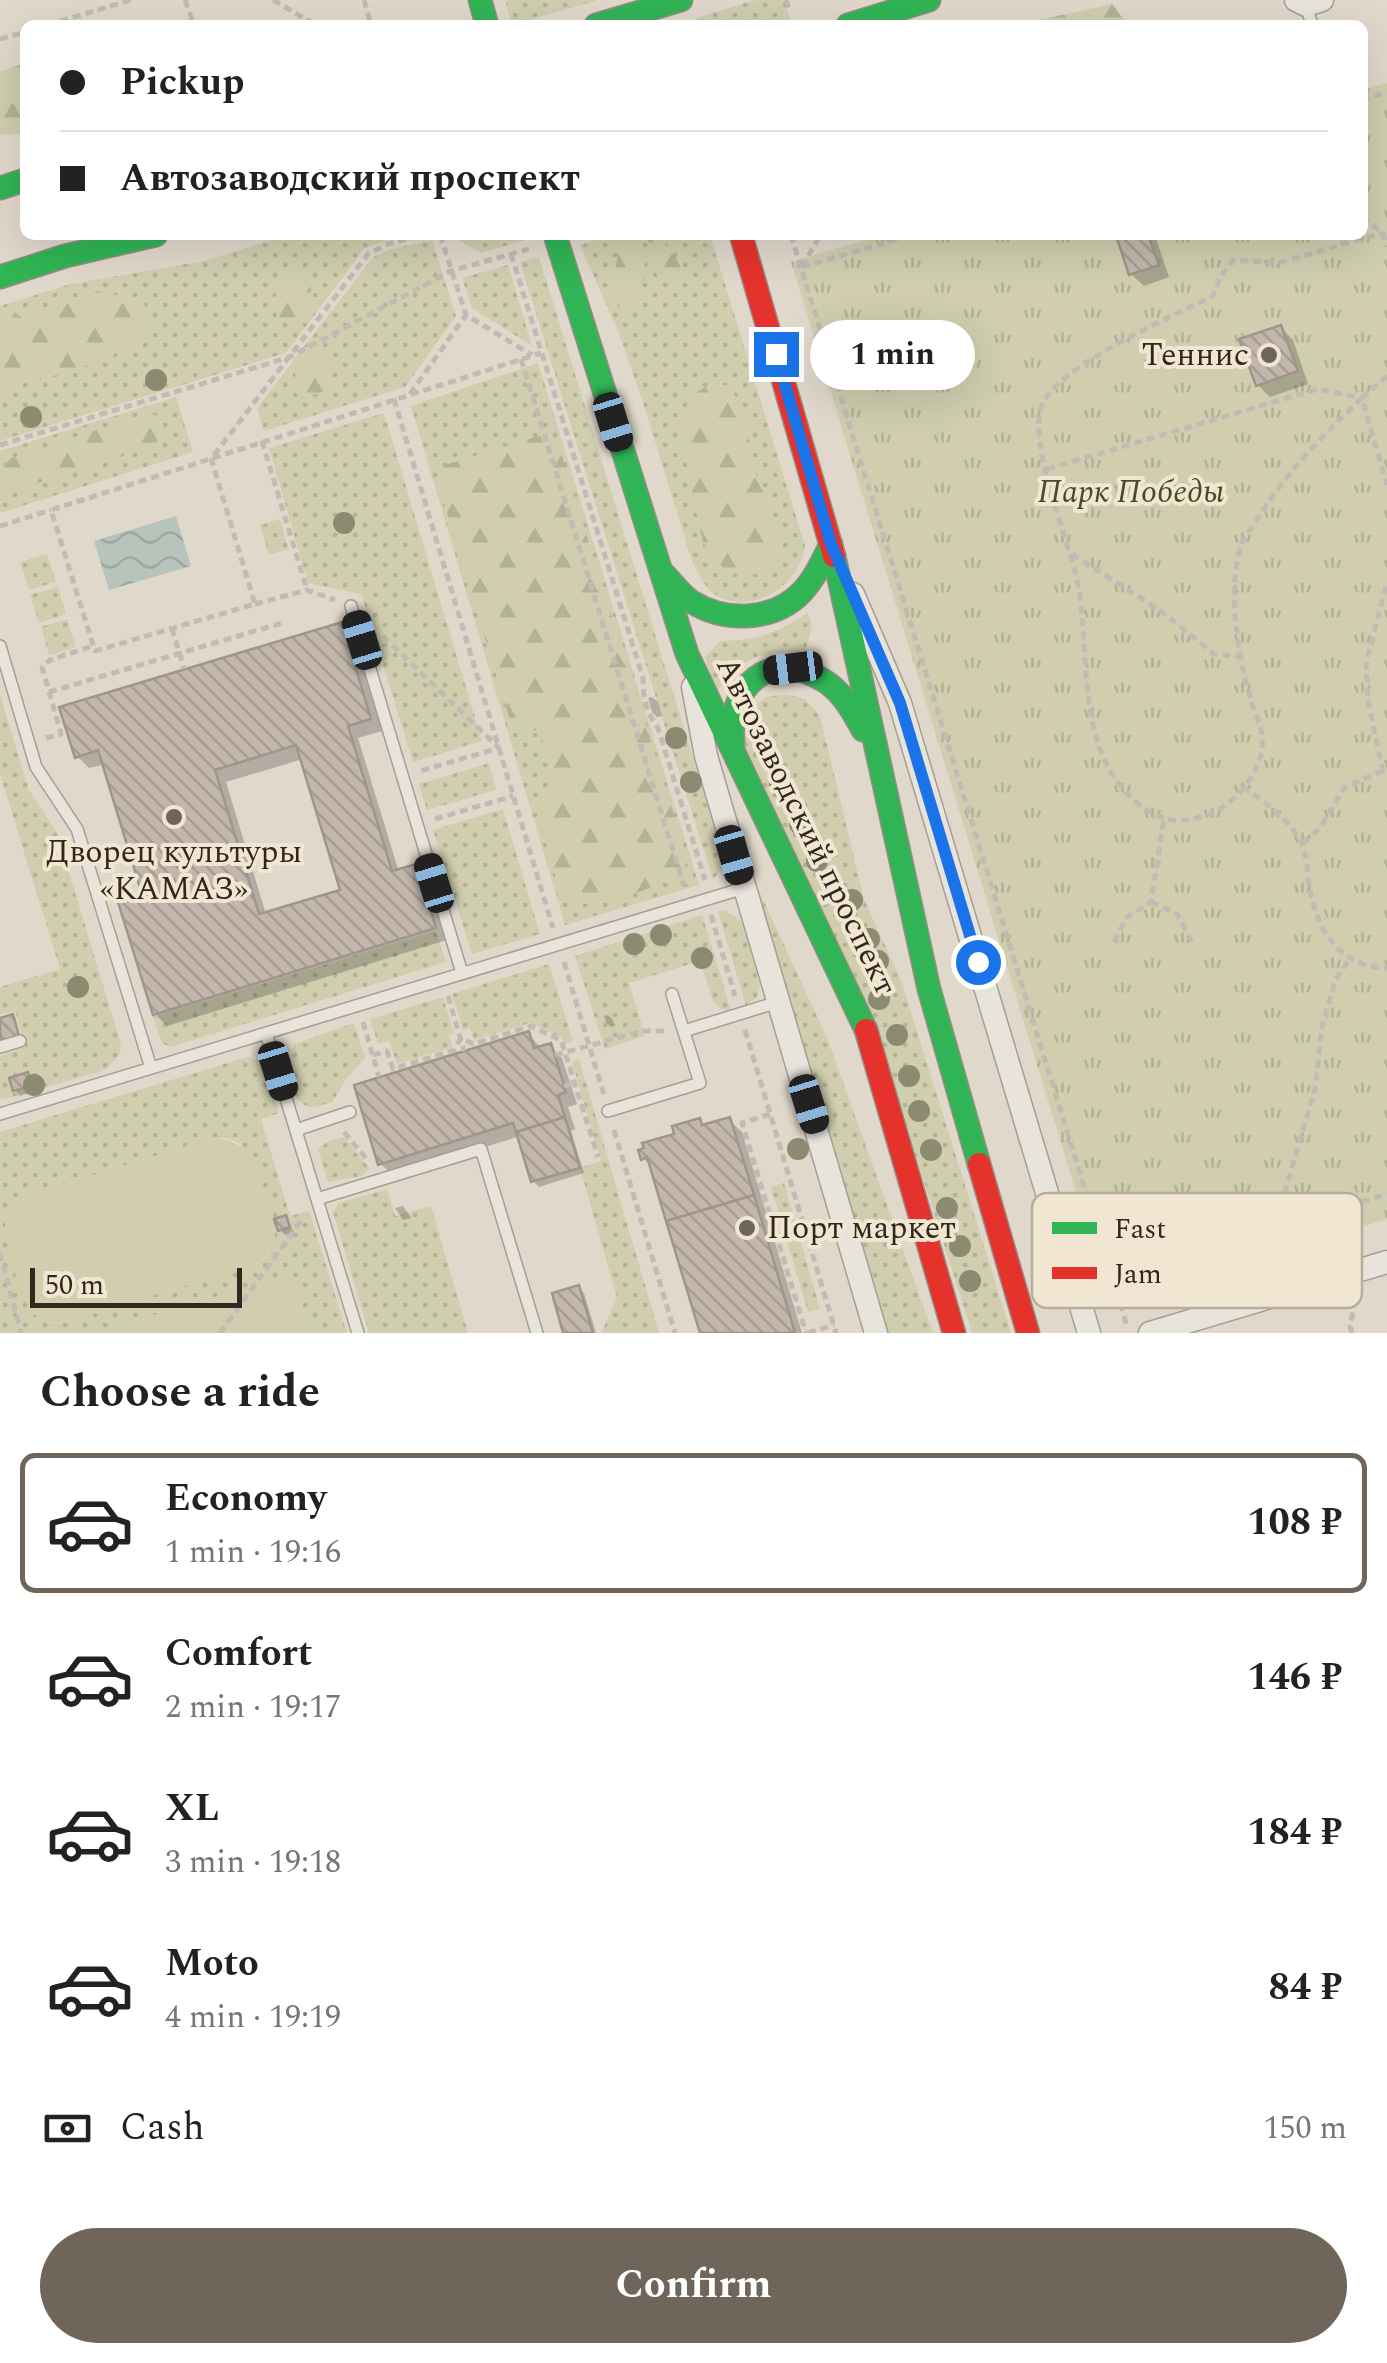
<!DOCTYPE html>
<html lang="en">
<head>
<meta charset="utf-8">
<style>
  body { margin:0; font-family:Spectral,serif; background:#f2f2f2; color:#222; height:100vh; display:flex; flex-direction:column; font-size:38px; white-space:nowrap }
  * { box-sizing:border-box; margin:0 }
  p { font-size:32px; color:#767676 }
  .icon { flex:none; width:55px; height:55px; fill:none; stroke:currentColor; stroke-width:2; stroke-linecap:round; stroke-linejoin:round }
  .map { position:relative; height:1333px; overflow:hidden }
  .side { display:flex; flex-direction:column; background:#fff; flex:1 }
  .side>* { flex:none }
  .top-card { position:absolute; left:20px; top:20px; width:1348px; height:220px; border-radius:15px; box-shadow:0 10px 40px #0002; display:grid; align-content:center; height:220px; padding:0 40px; background:#fff }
  .scale { position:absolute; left:30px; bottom:25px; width:212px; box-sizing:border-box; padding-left:10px; border:5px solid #32271e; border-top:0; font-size:28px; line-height:35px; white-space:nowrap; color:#32271e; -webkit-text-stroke:8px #f1e6d1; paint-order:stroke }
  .end { position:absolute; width:45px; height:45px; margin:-22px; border:12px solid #1a73e8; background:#fff; box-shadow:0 0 0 5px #fff }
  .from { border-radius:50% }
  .bubble { position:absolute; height:70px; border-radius:35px; background:#fff; box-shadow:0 10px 40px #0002; font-size:32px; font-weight:700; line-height:70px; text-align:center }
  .car { position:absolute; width:30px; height:60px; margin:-30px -15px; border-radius:12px; box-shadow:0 0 8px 2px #0007; background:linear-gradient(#222 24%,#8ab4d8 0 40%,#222 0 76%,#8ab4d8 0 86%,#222 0) }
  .top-card b { display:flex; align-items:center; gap:35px; height:95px; font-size:38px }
  .top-card b+b { border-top:2px solid #e0e0e0 }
  .top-card i { width:25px; height:25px; background:#222 }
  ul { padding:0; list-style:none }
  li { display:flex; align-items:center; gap:30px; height:140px; margin:0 20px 15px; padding:0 20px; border:5px solid transparent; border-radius:15px }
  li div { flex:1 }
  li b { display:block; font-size:38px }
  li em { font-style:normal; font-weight:700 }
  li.current { border-color:#6f655b }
  li>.icon { width:90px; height:90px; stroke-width:1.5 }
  h2 { padding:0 40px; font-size:45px; line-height:120px }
  .pay { display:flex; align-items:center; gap:25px; height:110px; padding:0 40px; font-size:38px }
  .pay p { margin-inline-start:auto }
  .action { display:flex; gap:20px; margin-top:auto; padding:20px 40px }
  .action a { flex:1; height:115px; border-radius:60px; background:#6f655b; color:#fff; font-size:40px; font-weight:700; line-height:115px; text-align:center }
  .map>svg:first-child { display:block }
  .grass { fill:url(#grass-dots); fill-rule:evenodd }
  .forest { fill:url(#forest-firs) }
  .park { fill:url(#park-tufts) }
  .pitch { fill:#d0ceaf }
  .water { fill:url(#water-waves) }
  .shadow { fill:#0003; fill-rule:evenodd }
  .building { fill:url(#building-back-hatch); stroke:#9f958b; stroke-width:2.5; fill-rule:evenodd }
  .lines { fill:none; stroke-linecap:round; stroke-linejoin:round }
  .lane-casing { stroke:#a59e95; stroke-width:14 }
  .street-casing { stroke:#a59e95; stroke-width:25 }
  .fast-casing { stroke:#958d84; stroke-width:25 }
  .jam-casing { stroke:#958d84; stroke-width:25 }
  .path { stroke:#c1bbb4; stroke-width:5; stroke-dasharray:8 5; stroke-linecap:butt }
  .lane { stroke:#e8e4dc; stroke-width:11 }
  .street { stroke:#e8e4dc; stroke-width:22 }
  .fast { stroke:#30b455; stroke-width:22 }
  .jam { stroke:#e5322d; stroke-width:22 }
  .tree { fill:#8b8b71 }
  .route { stroke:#1a73e8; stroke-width:12 }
  .poi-dot { fill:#6f655b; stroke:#f1e6d1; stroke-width:4 }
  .labels { text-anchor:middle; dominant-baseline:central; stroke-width:8; stroke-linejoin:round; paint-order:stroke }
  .poi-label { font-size:32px; fill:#32271e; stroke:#f1e6d1; text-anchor:end }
  .park-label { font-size:32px; font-style:italic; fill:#454c27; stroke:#f1e6d1 }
  .street-label { font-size:32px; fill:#32271e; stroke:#f1e6d1 }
  .key { fill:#f1e6d1; stroke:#b8ad9b; stroke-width:2.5 }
  .key-label { font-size:28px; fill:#32271e }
</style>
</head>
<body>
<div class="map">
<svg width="1387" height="1333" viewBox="0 0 1387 1333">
  <defs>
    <pattern id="grass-dots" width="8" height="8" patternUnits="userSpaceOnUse" patternTransform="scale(2.5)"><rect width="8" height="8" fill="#d0ceaf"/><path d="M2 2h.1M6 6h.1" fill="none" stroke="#b3b196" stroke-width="1.8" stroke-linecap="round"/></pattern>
    <pattern id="forest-firs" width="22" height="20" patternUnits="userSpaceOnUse" patternTransform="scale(2.5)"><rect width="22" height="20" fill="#d0ceaf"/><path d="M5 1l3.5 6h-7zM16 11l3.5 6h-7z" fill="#b3b196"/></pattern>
    <pattern id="park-tufts" width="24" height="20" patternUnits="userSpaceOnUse" patternTransform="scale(2.5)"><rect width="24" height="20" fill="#d0ceaf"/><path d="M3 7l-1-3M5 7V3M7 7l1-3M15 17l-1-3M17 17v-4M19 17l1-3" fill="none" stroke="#b3b196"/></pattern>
    <pattern id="water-waves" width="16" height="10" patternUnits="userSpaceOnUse" patternTransform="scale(2.5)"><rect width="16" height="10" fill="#b6c4bb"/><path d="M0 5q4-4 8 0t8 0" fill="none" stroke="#9da8a0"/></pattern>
    <pattern id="building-back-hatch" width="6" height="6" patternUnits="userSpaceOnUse" patternTransform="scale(2.5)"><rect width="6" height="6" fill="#c3b7ac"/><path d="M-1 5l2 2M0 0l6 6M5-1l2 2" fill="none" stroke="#a89d94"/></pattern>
  </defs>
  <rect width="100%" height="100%" fill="#e0d8cb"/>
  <path class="grass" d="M 505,0 L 598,0 L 512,25 Z
    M 755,0 L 785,0 L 790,19 L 769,25 L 698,25 L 696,18 Z
    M 289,235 L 400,235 L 364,249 L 286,353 L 0,441 L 0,306 L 71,284 L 204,261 Z
    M 451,235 L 532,235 L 533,238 L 480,253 Z
    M 613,235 L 710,235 L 805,546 C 801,581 758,614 721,598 C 707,591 698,575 692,561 L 642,399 L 618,331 L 580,245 Z
    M 432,240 L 456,316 L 405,387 L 264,431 L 257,408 L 373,257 L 391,249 Z
    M 539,257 L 721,849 L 722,868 L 713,880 L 520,262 Z
    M 508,265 L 532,346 L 472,308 L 462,278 Z
    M 538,363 L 699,885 L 565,925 L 411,406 Z
    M 176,397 L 193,452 L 0,513 L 0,451 Z
    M 384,413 L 482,741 L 413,762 L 361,594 L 308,583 L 269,448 Z
    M 280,519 L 289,549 L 269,555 L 260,525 Z
    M 47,554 L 56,582 L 29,590 L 20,562 Z
    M 58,587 L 66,614 L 39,623 L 30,595 Z
    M 808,613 L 812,626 L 805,653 C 767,648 733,659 716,695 L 705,657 L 720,641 C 758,640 776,634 808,613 Z
    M 67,619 L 76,647 L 49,655 L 41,627 Z
    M 0,695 L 29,790 L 57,833 L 121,1044 L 120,1054 L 105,1070 L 5,1099 L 0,1098 L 0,1056 L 25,1047 L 15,1011 L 0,1015 L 0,987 L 60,969 L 0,774 Z
    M 789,695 L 805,699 L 820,716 L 864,899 L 902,983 L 1011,1333 L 972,1333 L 873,1020 L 740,741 L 746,712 L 768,696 Z
    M 489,763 L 496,790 L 427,810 L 419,784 Z
    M 503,809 L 540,934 L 472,954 L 433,830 Z
    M 749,869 L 827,1038 L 933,1333 L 888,1333 Z
    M 725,910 L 742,922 L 760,986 L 757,997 L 746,1006 L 718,911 Z
    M 702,915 L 731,1010 L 722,1010 L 714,1003 L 700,961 L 629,983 L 645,1036 L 605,1049 L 575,956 Z
    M 436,931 L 446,962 L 170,1047 L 162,1043 L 153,1017 Z
    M 549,964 L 573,1041 L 564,1044 L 561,1037 L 530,1023 L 474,1040 L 470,1029 L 463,1030 L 452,994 Z
    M 443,997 L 454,1033 L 449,1035 L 453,1047 L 397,1064 L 389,1041 L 378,1044 L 370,1019 Z
    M 354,1023 L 365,1058 L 347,1078 L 332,1102 C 325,1104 315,1109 307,1106 C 288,1100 287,1058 294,1044 Z
    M 247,1057 L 260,1061 L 264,1066 L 279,1113 L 261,1119 L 290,1216 L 309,1211 L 347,1333 L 0,1333 L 0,1132 ZM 212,1138 L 228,1138 L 241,1144 L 270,1253 L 259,1263 L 62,1323 L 49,1323 Z
    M 579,1059 L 659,1333 L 601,1333 L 617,1298 L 580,1168 L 601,1161 L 572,1062 Z
    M 344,1137 L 370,1169 L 361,1176 L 328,1182 L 318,1149 L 327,1142 Z
    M 784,1183 L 820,1309 L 808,1312 L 771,1187 Z
    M 387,1189 L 395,1216 L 431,1206 L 468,1333 L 369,1333 L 333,1212 L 339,1203 Z"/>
  <path class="forest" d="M 1112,4 L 1129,25 L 1017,25 Z
    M 25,63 L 25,133 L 0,135 L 0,72 Z
    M 634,235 L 648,274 L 645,280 L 638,284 L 637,300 L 631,306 L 620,308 C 605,288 612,281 617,261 C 619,253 617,246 620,237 Z
    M 647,235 L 664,235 L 667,251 L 675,257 L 682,270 L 678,279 L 671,282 L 658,280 Z
    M 296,271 L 306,275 C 313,291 314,299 305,314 L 284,320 L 277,316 C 271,295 278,283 296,271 Z
    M 98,291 L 143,301 C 146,309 150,315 148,324 C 139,360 33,380 0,390 L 0,321 Z
    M 316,349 L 326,353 L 332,379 L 325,391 L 304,398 L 297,394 C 291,373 298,360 316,349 Z
    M 709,385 L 728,385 L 745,411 L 753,465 L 781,542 L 780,558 C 751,588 721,577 703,542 L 679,426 L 690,396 Z
    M 146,414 L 156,415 L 166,431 L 152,447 L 16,490 L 7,489 L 0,483 L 0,469 L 11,458 Z
    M 549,433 L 557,440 L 687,857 L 684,870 L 676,878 C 649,887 577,923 561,890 C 550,867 546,838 538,814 L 539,805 L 553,774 L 538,730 L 518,731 L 512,727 L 438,483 L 438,472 L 445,465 Z"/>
  <path class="park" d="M 1387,83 L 1387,1219 L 1110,1303 L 791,262 L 882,235 L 1362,235 L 1363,90 Z"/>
  <path class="pitch" d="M 213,1138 C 261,1139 263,1191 275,1229 C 276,1245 271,1252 259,1263 L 62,1323 C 48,1323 36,1320 28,1307 C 19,1293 1,1230 6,1215 C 9,1207 15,1202 21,1197 Z
    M 293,1274 L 310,1333 L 99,1333 L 98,1331 Z"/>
  <path class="water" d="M 176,516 L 191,566 L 109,590 L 94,541 Z"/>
  <path class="shadow" d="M 1118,235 L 1155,235 L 1169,277 L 1144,286 L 1131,274 Z
    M 1280,327 L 1293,340 L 1308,384 L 1270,397 L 1258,385 Z
    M 341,624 L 353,637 L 382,731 L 358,738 L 399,872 L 416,867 L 428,879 L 447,940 L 167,1026 L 155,1014 L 146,896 L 105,764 L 89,768 L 77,756 ZM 303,759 L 343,892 L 266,914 L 226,782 Z
    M 652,697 L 658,702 L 662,716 L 657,717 L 652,712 L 648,698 Z
    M 608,1015 L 613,1020 L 615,1026 L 611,1027 L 606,1022 L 604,1016 Z
    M 528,1034 L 541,1048 L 550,1046 L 562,1058 L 577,1104 L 568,1107 L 575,1129 L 571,1131 L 584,1173 L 539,1187 L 533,1181 L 520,1136 L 393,1176 L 380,1163 Z
    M 27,1075 L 36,1091 L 20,1096 L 15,1090 Z
    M 699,1120 L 706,1127 L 729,1120 L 742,1132 L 802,1333 L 702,1333 L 653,1168 L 643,1158 Z
    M 403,1206 L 411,1218 L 403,1220 L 395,1208 Z
    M 285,1218 L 294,1232 L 285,1235 L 280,1229 Z
    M 579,1288 L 584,1293 L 596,1333 L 566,1333 Z"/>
  <path class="building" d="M 1116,235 L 1148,235 L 1159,265 L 1129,275 Z
    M 1281,325 L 1298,371 L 1256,386 L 1239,339 Z
    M 342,622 L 371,719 L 348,726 L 392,871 L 416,864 L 436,928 L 153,1015 L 118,902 L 142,894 L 98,750 L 75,758 L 59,707 ZM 296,745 L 340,890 L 259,914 L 215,770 Z
    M 13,1014 L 19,1036 L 0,1042 L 0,1018 Z
    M 529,1031 L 534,1048 L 551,1043 L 566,1092 L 558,1095 L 565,1117 L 516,1132 L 513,1123 L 378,1165 L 354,1085 Z
    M 28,1072 L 32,1086 L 13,1091 L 9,1078 Z
    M 565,1117 L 580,1168 L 531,1182 L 516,1132 Z
    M 730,1117 L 754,1195 L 666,1221 L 647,1157 L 641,1160 L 638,1150 L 644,1148 L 642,1143 L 674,1134 L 672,1126 L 700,1118 L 702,1125 Z
    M 754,1195 L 795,1333 L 700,1333 L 666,1221 Z
    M 286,1215 L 290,1227 L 278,1231 L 274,1219 Z
    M 579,1285 L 593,1333 L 563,1333 L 552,1293 Z"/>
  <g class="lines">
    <g class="lane-casing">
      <path id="lane" d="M 1306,5 L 1312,25
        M 351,606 L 462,973
        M 0,646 L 36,767 L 77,829 L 151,1068
        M 684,1031 L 778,1002
        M 266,1033 L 358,1333
        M 0,1047 L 20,1041
        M 608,1111 L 700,1083 L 672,994
        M 0,1114 L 744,888
        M 296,1130 L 350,1112
        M 317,1199 L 481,1149 L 537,1333"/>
    </g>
    <g class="street-casing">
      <path id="street" d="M 1296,0 L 1306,5 L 1322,0
        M 853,594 L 900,703 L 1089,1333
        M 693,687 L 706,756 L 876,1333
        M 1150,1333 L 1387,1262"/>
    </g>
    <g class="fast-casing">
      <path id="fast" d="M 480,0 L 487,25
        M 596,25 L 681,0
        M 848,25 L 929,0
        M 0,188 L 25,180
        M 555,235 L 687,654 L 866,1030
        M 0,277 L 65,256 L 156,235
        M 834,556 L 929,989 L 979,1164
        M 664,574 C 673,583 681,595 692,602 C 726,623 774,621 802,592 C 815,578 823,560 831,544
        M 733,742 C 727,685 771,648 823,680 C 842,691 853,712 863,730"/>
    </g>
    <g class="jam-casing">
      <path id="jam" d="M 741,235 L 834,556
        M 866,1030 L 954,1333
        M 979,1164 L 1028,1333"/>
    </g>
    <path class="path" d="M 185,0 L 194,25
      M 273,0 L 316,25
      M 364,0 L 371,25
      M 786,0 L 790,11
      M 48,25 L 131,0
      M 0,39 L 25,32
      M 1362,100 L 1387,92
      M 1362,217 L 1383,233 L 1387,247
      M 440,235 L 466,315 L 532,355
      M 791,235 L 1127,1326
      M 1342,245 L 1345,235
      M 511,254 L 643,678 C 643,698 646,712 658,728 L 705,880
      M 802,267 L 912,235
      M 802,267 L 820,235
      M 521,359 L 684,886
      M 1387,376 L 1362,398 L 1387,485
      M 410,394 L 466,315
      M 1362,398 C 1323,435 1287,472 1258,518 C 1253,526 1245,535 1242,543 C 1226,589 1238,655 1251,700 C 1254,712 1261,724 1262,736 C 1267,768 1233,808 1204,816 C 1177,825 1157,820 1135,801 C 1073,747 1092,653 1077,580 C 1068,538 1027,442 1042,405 C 1059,365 1173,316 1213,296 L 1221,276 L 1234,260 L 1278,263 L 1383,233
      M 394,399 L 553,928
      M 262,441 L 307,590
      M 0,445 L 290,357 L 451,271 L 529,249
      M 214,455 L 368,254 L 388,244 L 423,235
      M 211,458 L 255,604 L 95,651 L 51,510 L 541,353
      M 1047,469 L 1318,389 L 1362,398
      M 0,526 L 51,510
      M 1072,554 L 1161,611 L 1214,654 L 1243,657
      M 255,604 L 307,590 L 335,600
      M 172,628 L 184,669
      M 383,636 L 499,748 L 420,771
      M 49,692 L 282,623
      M 46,738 L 61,734 L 42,667 L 50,660 L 93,646
      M 1383,772 L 1368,701 L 1366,663 L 1387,583
      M 1243,786 C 1264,802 1286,816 1300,840 C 1307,852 1307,871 1309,885 C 1316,929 1339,967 1387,968
      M 435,819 L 513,796
      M 1303,843 L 1319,829 L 1345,787 L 1387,769
      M 1151,902 L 1177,914 L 1193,944
      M 711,915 L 735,996
      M 1114,942 L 1127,917 L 1151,902 L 1164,818
      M 564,962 L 604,1095
      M 448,996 L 464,1051
      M 363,1022 L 379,1077
      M 745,1030 L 836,1333
      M 373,1055 L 387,1051 L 393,1069 L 454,1050 L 461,1038 L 473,1044 L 531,1026 L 561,1040 L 598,1157
      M 555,1055 L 643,1031 L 666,1031
      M 564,1086 L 574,1083
      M 770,1114 L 742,1123 L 806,1333
      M 614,1130 L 675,1333
      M 344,1132 L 369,1162
      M 1271,1221 L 1324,1253
      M 0,1253 L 21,1333
      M 1113,1277 L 1387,1194
      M 1230,1281 L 1280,1208 L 1315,1089 L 1322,1026 L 1336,979 L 1351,957
      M 220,1333 L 303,1218
      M 808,1333 L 834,1325
      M 1352,1333 L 1350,1326 L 1354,1307"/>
    <use href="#lane" class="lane"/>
    <use href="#street" class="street"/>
    <use href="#fast" class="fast"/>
    <use href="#jam" class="jam"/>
  </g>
  <g class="tree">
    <circle cx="156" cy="380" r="11"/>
    <circle cx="31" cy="417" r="11"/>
    <circle cx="344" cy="523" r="11"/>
    <circle cx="676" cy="738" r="11"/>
    <circle cx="691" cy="782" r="11"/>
    <circle cx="780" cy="785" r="11"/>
    <circle cx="800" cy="824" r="11"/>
    <circle cx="817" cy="861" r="11"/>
    <circle cx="852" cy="900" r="11"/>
    <circle cx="661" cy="935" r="11"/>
    <circle cx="869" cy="939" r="11"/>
    <circle cx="634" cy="944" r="11"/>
    <circle cx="702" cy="958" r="11"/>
    <circle cx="878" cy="961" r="11"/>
    <circle cx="78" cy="987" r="11"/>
    <circle cx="879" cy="999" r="11"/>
    <circle cx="897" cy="1035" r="11"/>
    <circle cx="909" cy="1076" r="11"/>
    <circle cx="34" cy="1085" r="11"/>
    <circle cx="919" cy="1111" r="11"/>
    <circle cx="798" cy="1149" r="11"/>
    <circle cx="931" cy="1150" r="11"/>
    <circle cx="947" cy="1208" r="11"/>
    <circle cx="960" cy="1246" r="11"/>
    <circle cx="970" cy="1281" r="11"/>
  </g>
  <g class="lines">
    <path class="route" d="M 776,354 L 831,544 L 900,703 L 978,962"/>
  </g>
  <g class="poi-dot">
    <circle cx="1269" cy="355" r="10"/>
    <circle cx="174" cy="817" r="10"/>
    <circle cx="747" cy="1228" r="10"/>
  </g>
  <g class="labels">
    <g class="poi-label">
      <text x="1249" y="355">Теннис</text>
      <text x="174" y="852" text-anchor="middle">Дворец культуры<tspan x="174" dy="37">«КАМАЗ»</tspan></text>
      <text x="767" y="1228" text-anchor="start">Порт маркет</text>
    </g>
    <g class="park-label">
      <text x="1131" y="492">Парк Победы</text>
    </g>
    <g class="street-label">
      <text transform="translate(806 826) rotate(64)">Автозаводский проспект</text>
    </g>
  </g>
  <rect x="1032" y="1193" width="330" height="115" rx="15" class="key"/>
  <rect x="1052" y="1222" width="45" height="12" fill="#30b455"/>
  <rect x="1052" y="1267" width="45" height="12" fill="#e5322d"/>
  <g class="key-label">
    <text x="1114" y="1238">Fast</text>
    <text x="1114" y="1283">Jam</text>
  </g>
</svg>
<div class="scale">50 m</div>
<i class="end from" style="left:978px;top:962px"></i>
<i class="end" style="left:776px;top:354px"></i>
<div class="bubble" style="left:810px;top:320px;width:165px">1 min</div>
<i class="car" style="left:613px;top:422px;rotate:163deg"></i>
<i class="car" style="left:362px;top:640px;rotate:343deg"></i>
<i class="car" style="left:793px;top:668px;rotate:263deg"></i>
<i class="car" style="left:734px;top:855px;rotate:164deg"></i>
<i class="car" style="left:434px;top:883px;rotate:343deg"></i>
<i class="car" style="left:278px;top:1071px;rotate:163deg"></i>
<i class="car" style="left:809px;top:1104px;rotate:163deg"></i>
<div class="top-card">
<b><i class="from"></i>Pickup</b>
<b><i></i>Автозаводский проспект</b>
</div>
</div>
<section class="side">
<h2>Choose a ride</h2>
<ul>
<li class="current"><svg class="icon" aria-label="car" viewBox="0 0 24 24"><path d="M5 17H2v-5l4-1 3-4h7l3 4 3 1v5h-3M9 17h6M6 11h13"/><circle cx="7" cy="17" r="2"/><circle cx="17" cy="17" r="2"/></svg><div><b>Economy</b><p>1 min · 19:16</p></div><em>108 ₽</em></li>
<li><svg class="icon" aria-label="car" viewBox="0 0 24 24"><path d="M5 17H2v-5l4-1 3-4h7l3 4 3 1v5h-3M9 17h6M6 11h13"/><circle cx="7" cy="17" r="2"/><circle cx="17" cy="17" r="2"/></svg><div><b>Comfort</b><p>2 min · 19:17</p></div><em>146 ₽</em></li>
<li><svg class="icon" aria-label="car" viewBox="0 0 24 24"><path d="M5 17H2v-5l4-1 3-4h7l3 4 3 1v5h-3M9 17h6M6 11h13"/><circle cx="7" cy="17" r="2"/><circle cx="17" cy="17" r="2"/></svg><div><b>XL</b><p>3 min · 19:18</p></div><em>184 ₽</em></li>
<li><svg class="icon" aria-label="car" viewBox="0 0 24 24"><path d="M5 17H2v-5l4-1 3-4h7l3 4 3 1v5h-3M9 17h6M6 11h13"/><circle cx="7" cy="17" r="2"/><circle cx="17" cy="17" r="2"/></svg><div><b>Moto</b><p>4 min · 19:19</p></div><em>84 ₽</em></li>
</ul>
<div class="pay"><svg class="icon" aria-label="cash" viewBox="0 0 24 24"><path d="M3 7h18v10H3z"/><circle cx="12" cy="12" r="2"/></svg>Cash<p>150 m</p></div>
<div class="action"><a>Confirm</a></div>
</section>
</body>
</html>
